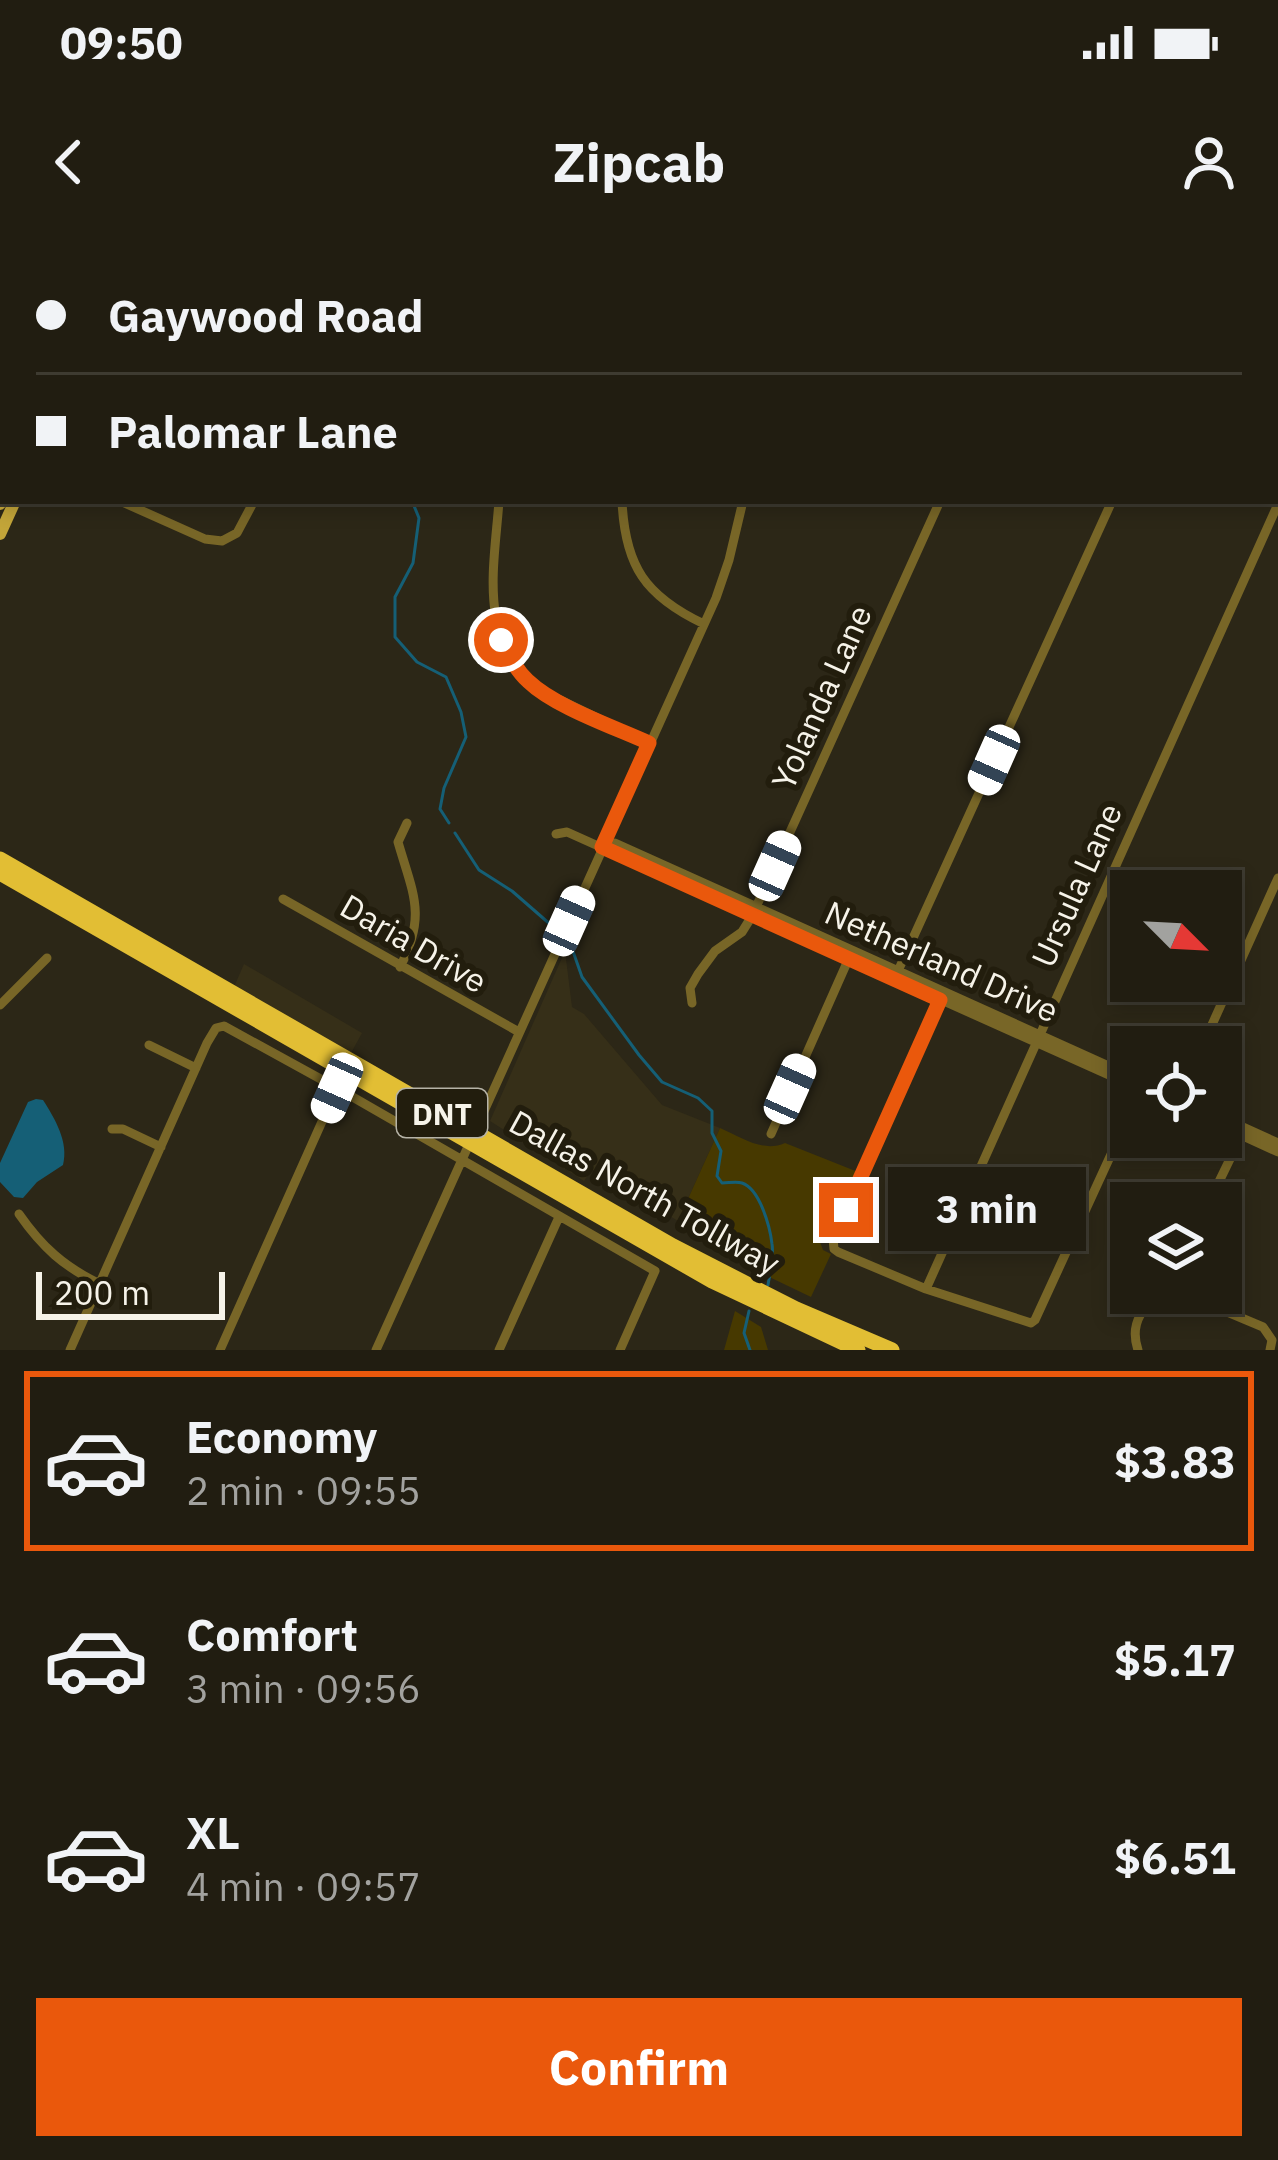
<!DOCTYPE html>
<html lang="en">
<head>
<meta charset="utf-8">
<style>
  body { margin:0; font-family:"IBM Plex Sans",sans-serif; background:#2d2a1f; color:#f1f3f6; height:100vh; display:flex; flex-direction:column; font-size:45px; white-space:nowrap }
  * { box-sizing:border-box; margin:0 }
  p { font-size:39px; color:#a2a29f }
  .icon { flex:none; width:66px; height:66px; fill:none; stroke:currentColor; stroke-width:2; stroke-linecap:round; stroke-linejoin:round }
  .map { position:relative; height:1110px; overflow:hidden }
  .side { display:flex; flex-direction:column; background:#211d11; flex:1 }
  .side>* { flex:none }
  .hud { position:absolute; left:0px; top:0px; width:1278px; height:264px; box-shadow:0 6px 18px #0003,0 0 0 3px #3e3b31; display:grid; align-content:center; height:264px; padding:0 36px; background:#211d11 }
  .needle { width:78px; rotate:114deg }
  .fabs { position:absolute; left:1110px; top:630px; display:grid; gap:24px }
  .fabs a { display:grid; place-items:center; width:132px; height:132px; border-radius:0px; background:#211d11; box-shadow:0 6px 18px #0003,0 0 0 3px #3e3b31; font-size:60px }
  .scale { position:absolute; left:36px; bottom:30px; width:189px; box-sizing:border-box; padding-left:12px; border:6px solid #f6f3e9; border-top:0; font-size:33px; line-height:42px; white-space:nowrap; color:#f6f3e9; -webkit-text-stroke:9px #221d0d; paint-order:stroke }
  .end { position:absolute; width:54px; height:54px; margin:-27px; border:15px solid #ea580c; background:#fff; box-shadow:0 0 0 6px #fff }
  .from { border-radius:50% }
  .bubble { position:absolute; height:84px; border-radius:0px; background:#211d11; box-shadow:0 6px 18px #0003,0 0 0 3px #3e3b31; font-size:39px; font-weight:800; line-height:84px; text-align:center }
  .car { position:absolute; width:36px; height:72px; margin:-36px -18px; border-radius:15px; box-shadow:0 0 9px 3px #0007; background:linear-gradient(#fff 24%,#345 0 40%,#fff 0 76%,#345 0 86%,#fff 0) }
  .hud b { display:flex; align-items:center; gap:42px; height:114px; font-size:45px }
  .hud b+b { border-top:3px solid #3e3b31 }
  .hud i { width:30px; height:30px; background:#f1f3f6 }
  ul { padding:21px 0 0; list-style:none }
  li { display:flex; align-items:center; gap:36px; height:180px; margin:0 24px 18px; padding:0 12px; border:6px solid transparent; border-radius:0px }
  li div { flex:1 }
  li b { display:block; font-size:45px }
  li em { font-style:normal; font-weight:800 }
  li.active { border-color:#ea580c }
  li>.icon { width:108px; height:108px; stroke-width:1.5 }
  .action { display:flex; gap:24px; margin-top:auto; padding:24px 36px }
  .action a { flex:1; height:138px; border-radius:0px; background:#ea580c; color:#fff; font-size:48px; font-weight:800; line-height:138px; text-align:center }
  .status { display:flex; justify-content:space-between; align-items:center; height:84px; padding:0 60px; background:#211d11; direction:ltr }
  .status svg { height:33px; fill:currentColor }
  header { display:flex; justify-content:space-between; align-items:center; height:156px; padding:0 36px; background:#211d11; font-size:54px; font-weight:800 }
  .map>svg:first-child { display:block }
  .built { fill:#362f18 }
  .green { fill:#473900 }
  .water { fill:#155f76 }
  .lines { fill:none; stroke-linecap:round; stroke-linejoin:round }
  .stream { stroke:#155f76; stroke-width:3 }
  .river { stroke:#155f76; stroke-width:12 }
  .minor { stroke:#786627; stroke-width:9 }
  .major { stroke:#c3a539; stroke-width:12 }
  .highway { stroke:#e2be34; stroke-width:15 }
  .route { stroke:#ea580c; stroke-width:15 }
  .labels { text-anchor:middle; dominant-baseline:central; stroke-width:12; stroke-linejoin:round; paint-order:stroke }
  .shield { fill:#221d0d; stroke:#b6b3a7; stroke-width:3 }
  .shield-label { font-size:30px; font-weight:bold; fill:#f6f3e9 }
  .street-label { font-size:33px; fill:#f6f3e9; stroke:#221d0d }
</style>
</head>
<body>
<div class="status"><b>09:50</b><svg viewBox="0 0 49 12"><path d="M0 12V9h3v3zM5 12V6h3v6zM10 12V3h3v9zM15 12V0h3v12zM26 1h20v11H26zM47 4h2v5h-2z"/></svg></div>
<header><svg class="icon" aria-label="back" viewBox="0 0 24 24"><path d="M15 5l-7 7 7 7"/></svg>Zipcab<svg class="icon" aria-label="person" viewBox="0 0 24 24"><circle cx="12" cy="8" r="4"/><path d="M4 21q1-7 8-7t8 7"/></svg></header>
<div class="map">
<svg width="1278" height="1110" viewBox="0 0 1278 1110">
  <rect width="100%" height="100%" fill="#2c2717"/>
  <path class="built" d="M 565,711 L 572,767 L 584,774 L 662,865 L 720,888 L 678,981 L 592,929 L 584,941 L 490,881 Z
    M 244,724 L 362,793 L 351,813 L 234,747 Z"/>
  <path class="green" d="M 720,888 C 741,897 763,913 785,903 L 858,932 L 834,987 L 825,992 L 820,1002 L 823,1010 L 831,1014 L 811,1057 L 732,1019 L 678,981 Z
    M 735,1071 L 761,1087 L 768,1110 L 724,1110 Z"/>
  <path class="water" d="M 36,859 L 43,860 C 55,879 69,902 63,925 L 37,942 L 23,958 L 14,957 L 0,942 L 0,923 L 28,862 Z"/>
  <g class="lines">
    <path class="stream" d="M 326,3 L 328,0
      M 412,261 L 419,278 L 413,323 L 395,357 L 395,397 L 417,422 L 446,437 L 461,472 L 466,497 L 444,548 L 440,569 L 449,583
      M 455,593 L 479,630 L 512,651 L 559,692
      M 568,697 L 582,737 L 639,815 L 662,842 L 698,858 L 712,871 L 712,893 L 721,911 L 717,936 L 722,943 C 729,943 736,941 742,943 C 760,949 770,987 772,1004 C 774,1017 770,1032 768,1045
      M 749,1071 L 744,1093 L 750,1110"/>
    <path class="river" d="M 1174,0 L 1177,3
      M 1275,75 L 1278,76"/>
    <path class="minor" d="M 191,0 L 198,3
      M 430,0 L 431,3
      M 647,0 L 653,3
      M 706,3 L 707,0
      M 857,3 L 859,0
      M 0,205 L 3,207
      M 120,261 L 205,299 L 222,301 L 237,293 L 254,261
      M 499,261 C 494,330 477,401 540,450 L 649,503
      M 622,261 C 625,326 645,356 704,384
      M 556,594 L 567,592 L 1131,845
      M 602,607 L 615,603 L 1131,836
      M 283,659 L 519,792
      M 400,727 C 427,675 413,654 398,602 L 407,583
      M 898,731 L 1112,261
      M 940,760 L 833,998 L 834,1009 L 838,1012 L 926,1049 L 1031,1083 L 1035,1080 L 1131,871
      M 692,763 L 690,748 L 698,734 L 715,711 L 742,692 L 752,676 L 940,261
      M 0,765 L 47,718
      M 149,805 L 196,828
      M 1202,807 L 1278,638
      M 1221,877 L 1278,903
      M 1221,886 L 1278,912
      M 112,889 L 123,889 L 161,907
      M 771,894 L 849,718
      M 1214,952 L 1245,888
      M 1192,963 L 1196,955 L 1208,951 L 1219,957 L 1221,968
      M 19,974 C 42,1007 64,1027 100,1044
      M 926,1049 L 1278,264
      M 1182,1053 L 1263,1087 L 1272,1100 L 1270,1110
      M 70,1110 L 207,803 L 216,788 L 224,786 L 337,848 L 655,1031 L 620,1110
      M 220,1110 L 337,848
      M 376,1110 L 716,358 L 729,320 L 743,261
      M 499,1110 L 559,977
      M 1138,1110 C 1129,1083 1143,1063 1168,1053"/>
    <path class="major" d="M 1046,0 L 1048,3
      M 118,3 L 119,0
      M 132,3 L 133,0
      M 1275,186 L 1278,187
      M 1275,200 L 1278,201
      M 0,264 L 3,257
      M 0,294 L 15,261"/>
    <path class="highway" d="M 0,619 L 673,1006 L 796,1069 L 892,1110
      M 0,633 L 712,1041 L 858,1110"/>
  </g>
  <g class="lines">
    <path class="route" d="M 501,400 C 508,415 516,430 528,441 C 555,467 614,487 649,503 L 602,607 L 940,760 L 846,970"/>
  </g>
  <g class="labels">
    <rect class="shield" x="397" y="849" width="90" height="48" rx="9"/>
    <g class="shield-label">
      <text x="442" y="873">DNT</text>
    </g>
    <g class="street-label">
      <text transform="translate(821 457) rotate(-66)">Yolanda Lane</text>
      <text transform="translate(1076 645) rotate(-66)">Ursula Lane</text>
      <text transform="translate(414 703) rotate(30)">Daria Drive</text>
      <text transform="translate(942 721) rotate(24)">Netherland Drive</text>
      <text transform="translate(645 952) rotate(29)">Dallas North Tollway</text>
    </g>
  </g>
</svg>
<div class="fabs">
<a><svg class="needle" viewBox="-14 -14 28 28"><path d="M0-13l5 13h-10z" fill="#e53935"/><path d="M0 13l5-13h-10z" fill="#a2a29f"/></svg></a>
<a><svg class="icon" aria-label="locate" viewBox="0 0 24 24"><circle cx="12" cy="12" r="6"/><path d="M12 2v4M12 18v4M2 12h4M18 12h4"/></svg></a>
<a><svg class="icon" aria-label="layers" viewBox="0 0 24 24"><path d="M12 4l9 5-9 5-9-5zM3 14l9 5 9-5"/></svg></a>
</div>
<div class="scale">200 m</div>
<i class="end from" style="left:501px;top:400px"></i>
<i class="end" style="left:846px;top:970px"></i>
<div class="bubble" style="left:888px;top:927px;width:198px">3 min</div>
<i class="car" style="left:994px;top:520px;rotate:204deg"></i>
<i class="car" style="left:775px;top:626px;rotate:24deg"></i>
<i class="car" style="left:569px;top:681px;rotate:24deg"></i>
<i class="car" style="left:337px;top:848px;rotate:204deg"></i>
<i class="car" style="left:790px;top:849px;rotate:24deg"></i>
<div class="hud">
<b><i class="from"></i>Gaywood Road</b>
<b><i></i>Palomar Lane</b>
</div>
</div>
<section class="side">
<ul>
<li class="active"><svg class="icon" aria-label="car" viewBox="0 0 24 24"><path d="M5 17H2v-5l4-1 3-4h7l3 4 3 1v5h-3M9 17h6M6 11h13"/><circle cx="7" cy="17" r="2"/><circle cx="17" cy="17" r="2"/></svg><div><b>Economy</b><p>2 min · 09:55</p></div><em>$3.83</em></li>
<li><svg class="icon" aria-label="car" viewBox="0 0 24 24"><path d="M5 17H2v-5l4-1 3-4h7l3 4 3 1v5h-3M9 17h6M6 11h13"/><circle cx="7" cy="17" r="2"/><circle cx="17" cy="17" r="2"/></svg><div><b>Comfort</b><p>3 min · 09:56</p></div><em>$5.17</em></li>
<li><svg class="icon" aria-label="car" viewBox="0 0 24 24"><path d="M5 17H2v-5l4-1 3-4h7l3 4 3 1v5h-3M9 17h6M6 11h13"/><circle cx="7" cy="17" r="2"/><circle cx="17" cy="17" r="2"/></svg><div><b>XL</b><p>4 min · 09:57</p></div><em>$6.51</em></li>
</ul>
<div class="action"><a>Confirm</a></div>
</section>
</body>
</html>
